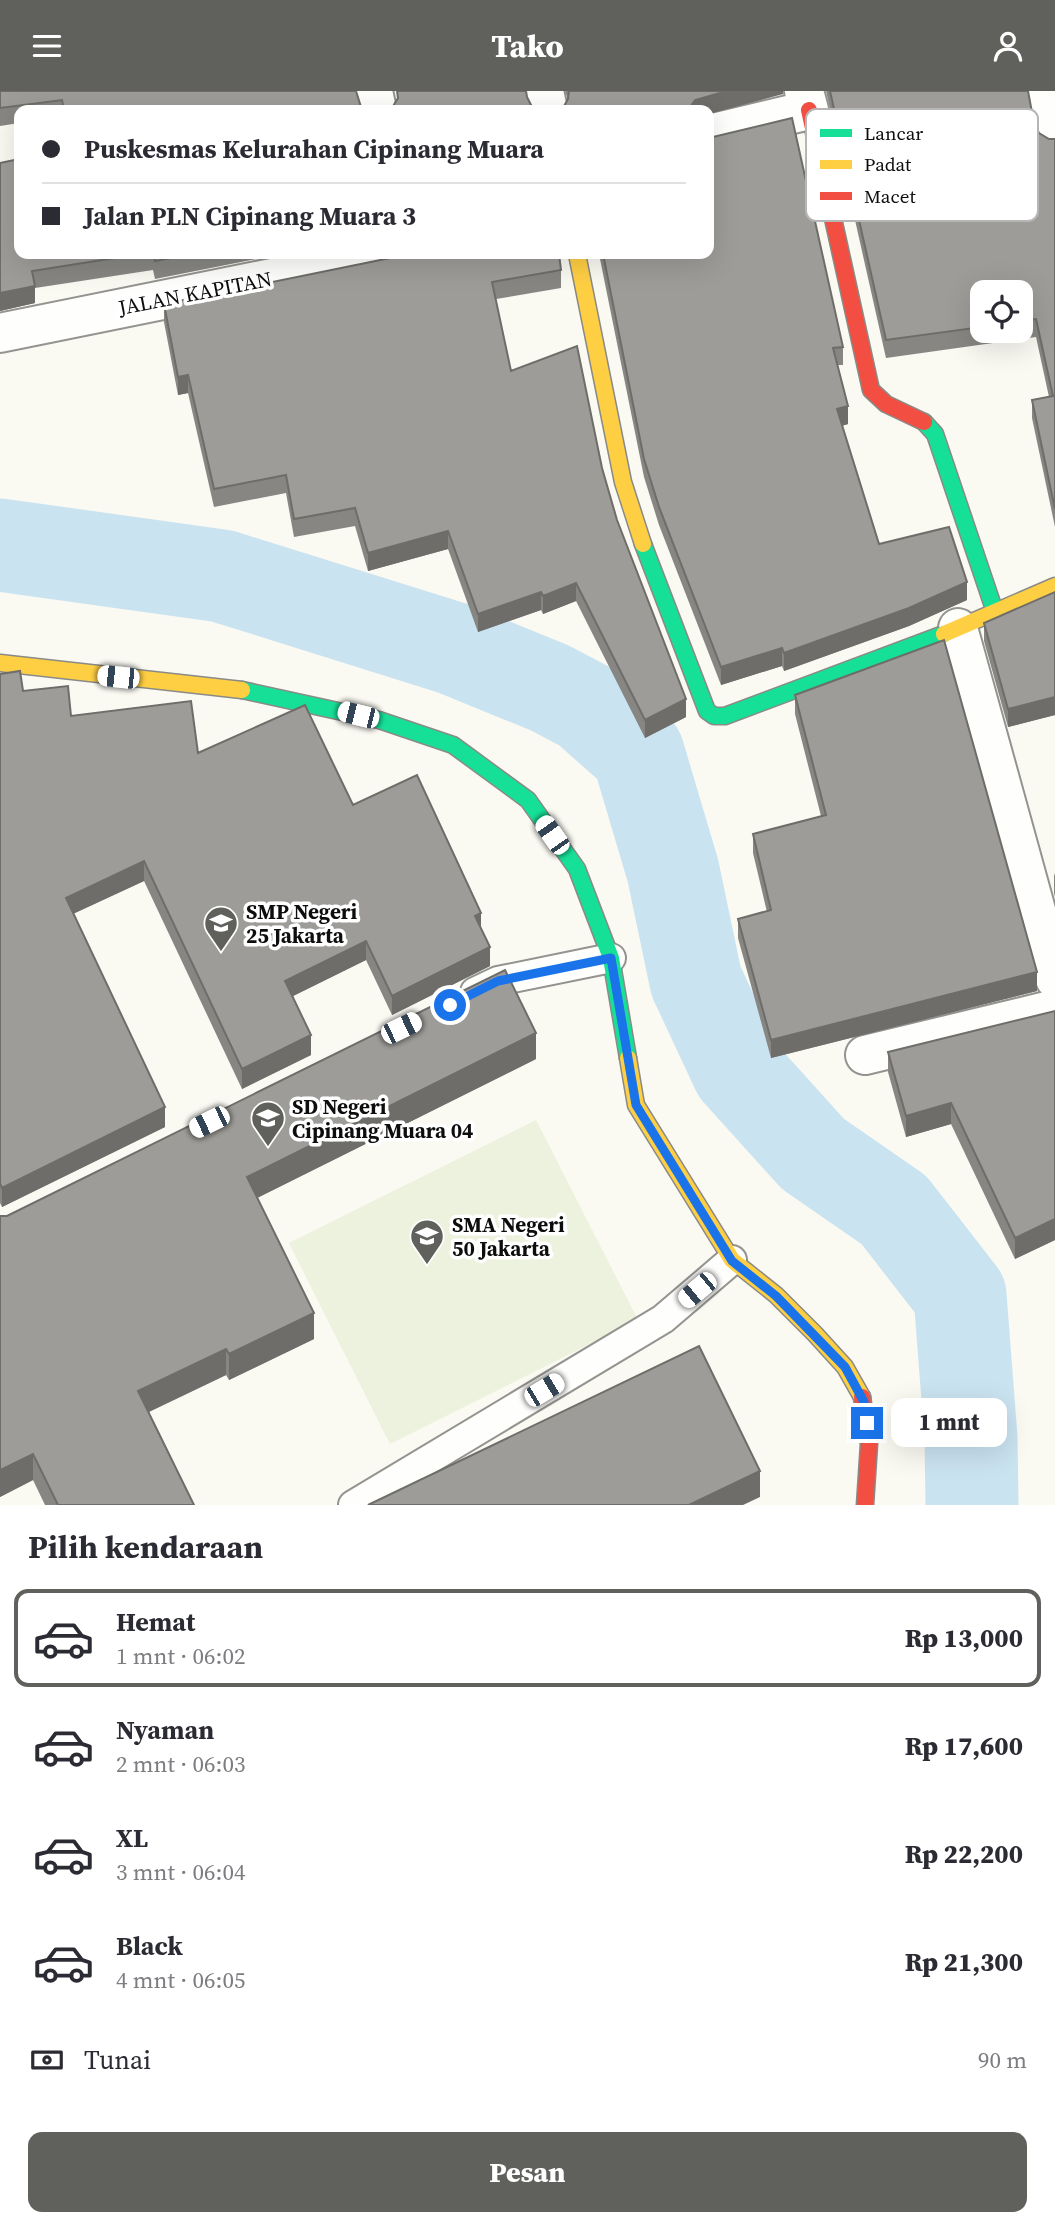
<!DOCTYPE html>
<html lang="id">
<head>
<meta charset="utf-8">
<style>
  body { margin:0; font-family:"Source Serif 4",serif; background:#f2f2f3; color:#2b2b33; height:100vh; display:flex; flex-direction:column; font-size:26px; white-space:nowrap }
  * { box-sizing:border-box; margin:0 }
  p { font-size:23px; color:#7c7c81 }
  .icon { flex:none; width:38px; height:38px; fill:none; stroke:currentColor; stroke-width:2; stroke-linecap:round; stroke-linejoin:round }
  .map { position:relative; height:1414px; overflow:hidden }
  .sheet { display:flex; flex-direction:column; background:#fff; flex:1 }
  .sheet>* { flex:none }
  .hud { position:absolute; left:14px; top:14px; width:700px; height:154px; border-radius:14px; box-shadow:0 7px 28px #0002; display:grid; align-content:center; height:154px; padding:0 28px; background:#fff }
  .controls { position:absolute; left:970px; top:189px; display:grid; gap:14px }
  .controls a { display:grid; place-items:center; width:63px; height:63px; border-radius:14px; background:#fff; box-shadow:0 7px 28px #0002; font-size:35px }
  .end { position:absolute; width:32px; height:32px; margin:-16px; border:9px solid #1a73e8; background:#fff; box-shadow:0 0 0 4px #fff }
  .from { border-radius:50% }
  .bubble { position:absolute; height:49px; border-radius:14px; background:#fff; box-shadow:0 7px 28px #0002; font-size:23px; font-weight:800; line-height:49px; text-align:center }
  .car { position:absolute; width:21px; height:42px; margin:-21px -10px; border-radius:9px; box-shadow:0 0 5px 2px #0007; background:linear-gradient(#fff 24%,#345 0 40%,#fff 0 76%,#345 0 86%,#fff 0) }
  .hud b { display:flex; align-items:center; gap:24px; height:66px; font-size:26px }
  .hud b+b { border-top:2px solid #e1e1e2 }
  .hud i { width:18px; height:18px; background:#2b2b33 }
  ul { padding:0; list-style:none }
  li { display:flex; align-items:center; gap:21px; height:98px; margin:0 14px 10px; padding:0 14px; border:4px solid transparent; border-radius:14px }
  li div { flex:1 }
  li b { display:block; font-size:26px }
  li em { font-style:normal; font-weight:800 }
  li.current { border-color:#60605d }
  li>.icon { width:63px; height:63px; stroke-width:1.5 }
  h2 { padding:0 28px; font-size:32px; line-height:84px }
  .pay { display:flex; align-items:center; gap:18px; height:77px; padding:0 28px; font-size:26px }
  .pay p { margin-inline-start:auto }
  .button { display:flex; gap:14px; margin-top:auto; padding:14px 28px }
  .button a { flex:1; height:80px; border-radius:14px; background:#60605d; color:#fff; font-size:28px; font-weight:800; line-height:80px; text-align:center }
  header { display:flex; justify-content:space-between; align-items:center; height:91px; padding:0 28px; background:#60605d; color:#fff; font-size:32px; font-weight:800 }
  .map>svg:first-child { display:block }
  .pitch { fill:#ecf2dd }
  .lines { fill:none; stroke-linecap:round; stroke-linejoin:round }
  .river { stroke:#cae3f1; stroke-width:93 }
  .lane-casing { stroke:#949390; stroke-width:32 }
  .street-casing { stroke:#949390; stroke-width:42 }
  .fast-casing { stroke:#8a8a87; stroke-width:19 }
  .slow-casing { stroke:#8a8a87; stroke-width:19 }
  .jam-casing { stroke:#8a8a87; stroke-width:19 }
  .lane { stroke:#fefefd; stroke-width:28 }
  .street { stroke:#fefefd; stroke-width:38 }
  .fast { stroke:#16e098; stroke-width:16 }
  .slow { stroke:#ffcf43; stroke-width:16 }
  .jam { stroke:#f24e42; stroke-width:16 }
  .wall { fill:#878683; fill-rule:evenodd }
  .shaded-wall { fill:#6e6d6a }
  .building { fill:#9d9c98; stroke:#6e6d6a; stroke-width:2 }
  .route { stroke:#1a73e8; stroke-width:9 }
  .labels { text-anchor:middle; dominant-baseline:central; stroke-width:7; stroke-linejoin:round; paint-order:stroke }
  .street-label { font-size:21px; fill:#0d0d0d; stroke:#fff }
  .poi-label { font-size:21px; font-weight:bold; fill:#0d0d0d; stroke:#fff; text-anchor:start }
  .key { fill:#fff; stroke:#b6b6b6; stroke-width:2 }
  .key-label { font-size:19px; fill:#0d0d0d }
</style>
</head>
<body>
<header><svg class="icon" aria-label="menu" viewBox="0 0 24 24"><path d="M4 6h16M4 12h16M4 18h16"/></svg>Tako<svg class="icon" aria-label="person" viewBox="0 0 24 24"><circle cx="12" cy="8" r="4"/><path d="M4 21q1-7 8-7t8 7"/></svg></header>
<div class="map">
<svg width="1055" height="1414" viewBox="0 0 1055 1414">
  <rect width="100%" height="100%" fill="#faf9f2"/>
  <path class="pitch" d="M 536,1029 L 638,1229 L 390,1353 L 289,1152 Z"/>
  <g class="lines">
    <path class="river" d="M 0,454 L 222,485 L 452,557 L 550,597 L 586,616 L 638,662 L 673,780 L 696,890 L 738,980 L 813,1063 L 894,1119 L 960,1204 L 971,1347 L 972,1414"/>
    <g class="lane-casing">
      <path id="lane" d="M 475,901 L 498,890 L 611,867
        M 353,1414 L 663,1228 L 732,1169"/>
    </g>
    <g class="street-casing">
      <path id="street" d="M 373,0 L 377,19
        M 544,0 L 548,19
        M 1045,0 L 1055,45
        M 709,43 L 809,19 L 804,0
        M 0,242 L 390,163
        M 958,537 L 1055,888
        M 865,964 L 1055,918"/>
    </g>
    <g class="fast-casing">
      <path id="fast" d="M 924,331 L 935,343 L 995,521
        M 643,453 L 707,620 L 714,625 L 725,625 L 944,543
        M 242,599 L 379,629 L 453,654 L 528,709 L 577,778 L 611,867 L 628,967"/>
    </g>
    <g class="slow-casing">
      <path id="slow" d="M 577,163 L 623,391 L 643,453
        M 944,543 L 1055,495
        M 0,572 L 242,599
        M 628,967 L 636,1014 L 732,1169 L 776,1204 L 815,1243 L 845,1276 L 862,1306"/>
    </g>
    <g class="jam-casing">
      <path id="jam" d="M 809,19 L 871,299 L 886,313 L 924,331
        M 862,1306 L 869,1353 L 865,1414"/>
    </g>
    <use href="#lane" class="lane"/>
    <use href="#street" class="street"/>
    <use href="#fast" class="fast"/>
    <use href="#slow" class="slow"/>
    <use href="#jam" class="jam"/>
  </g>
  <path class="wall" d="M 0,0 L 361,16 L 366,19 L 19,19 L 19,32 L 0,35 Z
    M 565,0 L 783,0 L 783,3 L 563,17 L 568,9 Z
    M 826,0 L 1028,0 L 1034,32 L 1039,42 L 1049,48 L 1055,48 L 1055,436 L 1032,327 L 1032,309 L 1049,306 L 1036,246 L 886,267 ZM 982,201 L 1020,201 L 1020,240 L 982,240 Z
    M 0,72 L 19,163 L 281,163 L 155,188 L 153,179 L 35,197 L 35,212 L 0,220 Z
    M 599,163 L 709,163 L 843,256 L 843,274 L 838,274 L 848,333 L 842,335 L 879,453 L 967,509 L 909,535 L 784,580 L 782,575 L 721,594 L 659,434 L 644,386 Z
    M 395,166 L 561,179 L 561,197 L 496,208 L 511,280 L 602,377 L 617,429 L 686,626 L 645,647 L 576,510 L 543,523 L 541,519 L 478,541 L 448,458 L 368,480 L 355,435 L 294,446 L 286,402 L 214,416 L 188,302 L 178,304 L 164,231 L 164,213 Z
    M 1055,501 L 1055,624 L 1008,636 L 984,550 L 984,532 Z
    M 0,583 L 23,600 L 71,625 L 198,662 L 353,714 L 481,838 L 490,875 L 392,924 L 366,869 L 293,905 L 311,964 L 242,998 L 144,790 L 73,823 L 165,1036 L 2,1116 L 0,1112 Z
    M 795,604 L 1037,900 L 771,967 L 738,847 L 738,828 L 767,821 L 753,762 L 753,743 L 821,725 L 795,623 Z
    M 1054,782 L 1055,785 L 1055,806 L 1054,802 Z
    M 1055,920 L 1055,1149 L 1015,1168 L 951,1033 L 906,1046 L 888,981 L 888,961 Z
    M 536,968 L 257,1107 L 314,1248 L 229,1289 L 226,1284 L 149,1321 L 194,1414 L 45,1414 L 33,1389 L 0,1406 L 0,1125 L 7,1125 Z"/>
  <path class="shaded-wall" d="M 727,0 L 783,0 L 783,3 L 709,23 L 709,19 L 688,19 L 695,9 Z
    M 35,195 L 35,212 L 0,220 L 0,202 Z
    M 188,284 L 188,302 L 178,304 L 178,286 Z
    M 848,315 L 848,333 L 837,336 L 837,318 Z
    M 448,440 L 448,458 L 368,480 L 368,462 Z
    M 967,491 L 967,509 L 909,535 L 784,580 L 784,562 Z
    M 576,492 L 576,510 L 543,523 L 543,505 Z
    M 541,501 L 541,519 L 478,541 L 478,523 Z
    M 782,557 L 782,575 L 721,594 L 721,576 Z
    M 1055,606 L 1055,624 L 1008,636 L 1008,618 Z
    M 686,608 L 686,626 L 645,647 L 645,629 Z
    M 144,770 L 144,790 L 66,826 L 66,807 Z
    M 481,822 L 481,841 L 475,825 Z
    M 366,850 L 366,869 L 285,909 L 285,890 Z
    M 490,856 L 490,875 L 392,924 L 392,905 Z
    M 1037,881 L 1037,900 L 771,967 L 771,949 Z
    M 536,942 L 536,968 L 247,1112 L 247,1086 Z
    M 311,944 L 311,964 L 242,998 L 242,978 Z
    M 951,1012 L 951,1033 L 906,1046 L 906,1025 Z
    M 165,1016 L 165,1036 L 2,1116 L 2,1097 Z
    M 1055,1128 L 1055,1149 L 1015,1168 L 1015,1147 Z
    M 314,1222 L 314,1248 L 229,1289 L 229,1263 Z
    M 226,1258 L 226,1284 L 138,1326 L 138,1300 Z
    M 33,1363 L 33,1389 L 0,1406 L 0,1379 Z
    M 760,1380 L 760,1406 L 743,1414 L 689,1414 Z"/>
  <path class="building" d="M 0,0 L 356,0 L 361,16 L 366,19 L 64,19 L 62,9 L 0,17 Z
    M 397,0 L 526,0 L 527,6 L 532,16 L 537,19 L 387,19 L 392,17 L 398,7 Z
    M 569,0 L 727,0 L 695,9 L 688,19 L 559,19 L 563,17 L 568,8 Z
    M 830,0 L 1028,0 L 1034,32 L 1039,42 L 1049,48 L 1055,48 L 1055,418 L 1032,309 L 1053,305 L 1036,228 L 1020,230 L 1020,201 L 982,201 L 982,236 L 886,249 Z
    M 792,27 L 843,256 L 833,257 L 848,315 L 837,318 L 879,453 L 949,436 L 967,491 L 909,517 L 784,562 L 782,557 L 721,576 L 659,416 L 644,368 L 603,163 L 709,163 L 709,46 L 713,46 Z
    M 19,68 L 19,163 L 140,163 L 32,180 L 35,195 L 0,202 L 0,72 Z
    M 154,163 L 192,163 L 155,170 Z
    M 402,163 L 559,163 L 561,179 L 492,191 L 511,280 L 577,255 L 602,377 L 617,429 L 686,608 L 645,629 L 576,492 L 543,505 L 541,501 L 478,523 L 448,440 L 368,462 L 355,417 L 294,428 L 286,384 L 214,398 L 188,284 L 178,286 L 164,213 L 395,166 Z
    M 1055,501 L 1055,606 L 1008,618 L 984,532 Z
    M 944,549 L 1037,881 L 771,949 L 738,828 L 771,819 L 753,743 L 826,724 L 795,604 Z
    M 20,580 L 23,600 L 68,595 L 71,625 L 191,610 L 198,662 L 305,614 L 353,714 L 417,684 L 481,822 L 475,825 L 490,856 L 392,905 L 366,850 L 285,890 L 311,944 L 242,978 L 144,770 L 66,807 L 165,1016 L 2,1097 L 0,1092 L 0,583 Z
    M 505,879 L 536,942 L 247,1086 L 314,1222 L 229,1263 L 226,1258 L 138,1300 L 194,1414 L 58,1414 L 33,1363 L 0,1379 L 0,1125 L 7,1125 Z
    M 1055,920 L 1055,1128 L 1015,1147 L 951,1012 L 906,1025 L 888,961 Z
    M 699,1255 L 760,1380 L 689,1414 L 368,1414 Z"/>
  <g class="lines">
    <path class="route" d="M 450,914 L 498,890 L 611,867 L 636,1014 L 732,1170 L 776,1205 L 845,1276 L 864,1311 L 867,1332"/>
  </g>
  <defs>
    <g id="school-pin" transform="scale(1.75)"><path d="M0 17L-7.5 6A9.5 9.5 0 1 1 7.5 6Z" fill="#60605d" stroke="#fff"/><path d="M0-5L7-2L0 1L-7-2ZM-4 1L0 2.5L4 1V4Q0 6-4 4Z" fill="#fff"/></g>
  </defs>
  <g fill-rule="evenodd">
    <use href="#school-pin" x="221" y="832"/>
    <use href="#school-pin" x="268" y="1027"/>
    <use href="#school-pin" x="427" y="1145"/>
  </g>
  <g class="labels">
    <g class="street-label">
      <text transform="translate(195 202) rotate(-11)">JALAN KAPITAN</text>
    </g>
    <g class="poi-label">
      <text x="246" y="820">SMP Negeri<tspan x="246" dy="24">25 Jakarta</tspan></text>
      <text x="292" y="1015">SD Negeri<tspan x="292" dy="24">Cipinang Muara 04</tspan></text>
      <text x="452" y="1133">SMA Negeri<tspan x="452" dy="24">50 Jakarta</tspan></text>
    </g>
  </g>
  <rect x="806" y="18" width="232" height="112" rx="10" class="key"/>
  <rect x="820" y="38" width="32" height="8" fill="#16e098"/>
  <rect x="820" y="69" width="32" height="9" fill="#ffcf43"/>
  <rect x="820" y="101" width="32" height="8" fill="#f24e42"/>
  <g class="key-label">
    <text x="864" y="49">Lancar</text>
    <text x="864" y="80">Padat</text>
    <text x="864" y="112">Macet</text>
  </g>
</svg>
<div class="controls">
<a><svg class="icon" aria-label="locate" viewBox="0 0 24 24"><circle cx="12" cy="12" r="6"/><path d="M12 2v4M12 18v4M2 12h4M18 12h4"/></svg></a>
</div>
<i class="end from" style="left:450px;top:914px"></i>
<i class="end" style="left:867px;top:1332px"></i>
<div class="bubble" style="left:891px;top:1307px;width:116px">1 mnt</div>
<i class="car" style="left:118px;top:586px;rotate:276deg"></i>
<i class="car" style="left:358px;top:624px;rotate:284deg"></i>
<i class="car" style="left:552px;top:744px;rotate:325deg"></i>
<i class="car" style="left:401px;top:937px;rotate:64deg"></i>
<i class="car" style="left:209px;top:1031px;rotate:244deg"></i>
<i class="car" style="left:697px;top:1199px;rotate:230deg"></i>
<i class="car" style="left:544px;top:1299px;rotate:59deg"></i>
<div class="hud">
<b><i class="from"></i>Puskesmas Kelurahan Cipinang Muara</b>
<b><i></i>Jalan PLN Cipinang Muara 3</b>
</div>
</div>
<section class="sheet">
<h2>Pilih kendaraan</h2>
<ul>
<li class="current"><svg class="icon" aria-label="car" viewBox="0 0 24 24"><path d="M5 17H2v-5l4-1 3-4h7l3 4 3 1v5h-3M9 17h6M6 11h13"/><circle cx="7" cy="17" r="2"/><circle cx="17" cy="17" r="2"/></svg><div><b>Hemat</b><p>1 mnt · 06:02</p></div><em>Rp 13,000</em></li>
<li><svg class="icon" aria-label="car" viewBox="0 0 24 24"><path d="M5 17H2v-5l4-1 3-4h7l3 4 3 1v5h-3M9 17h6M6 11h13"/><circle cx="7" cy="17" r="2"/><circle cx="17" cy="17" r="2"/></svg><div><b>Nyaman</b><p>2 mnt · 06:03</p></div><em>Rp 17,600</em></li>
<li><svg class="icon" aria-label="car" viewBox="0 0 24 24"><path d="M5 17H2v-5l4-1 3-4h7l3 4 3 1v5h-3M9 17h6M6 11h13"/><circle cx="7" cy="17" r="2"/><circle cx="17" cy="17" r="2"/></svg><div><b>XL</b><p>3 mnt · 06:04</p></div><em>Rp 22,200</em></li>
<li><svg class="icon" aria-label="car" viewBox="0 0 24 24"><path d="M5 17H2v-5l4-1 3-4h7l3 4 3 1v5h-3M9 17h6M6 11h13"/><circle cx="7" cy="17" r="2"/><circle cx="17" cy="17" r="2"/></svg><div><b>Black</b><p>4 mnt · 06:05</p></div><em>Rp 21,300</em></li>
</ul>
<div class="pay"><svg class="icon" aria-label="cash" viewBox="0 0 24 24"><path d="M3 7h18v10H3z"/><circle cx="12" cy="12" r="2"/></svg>Tunai<p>90 m</p></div>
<div class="button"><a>Pesan</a></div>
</section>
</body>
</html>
